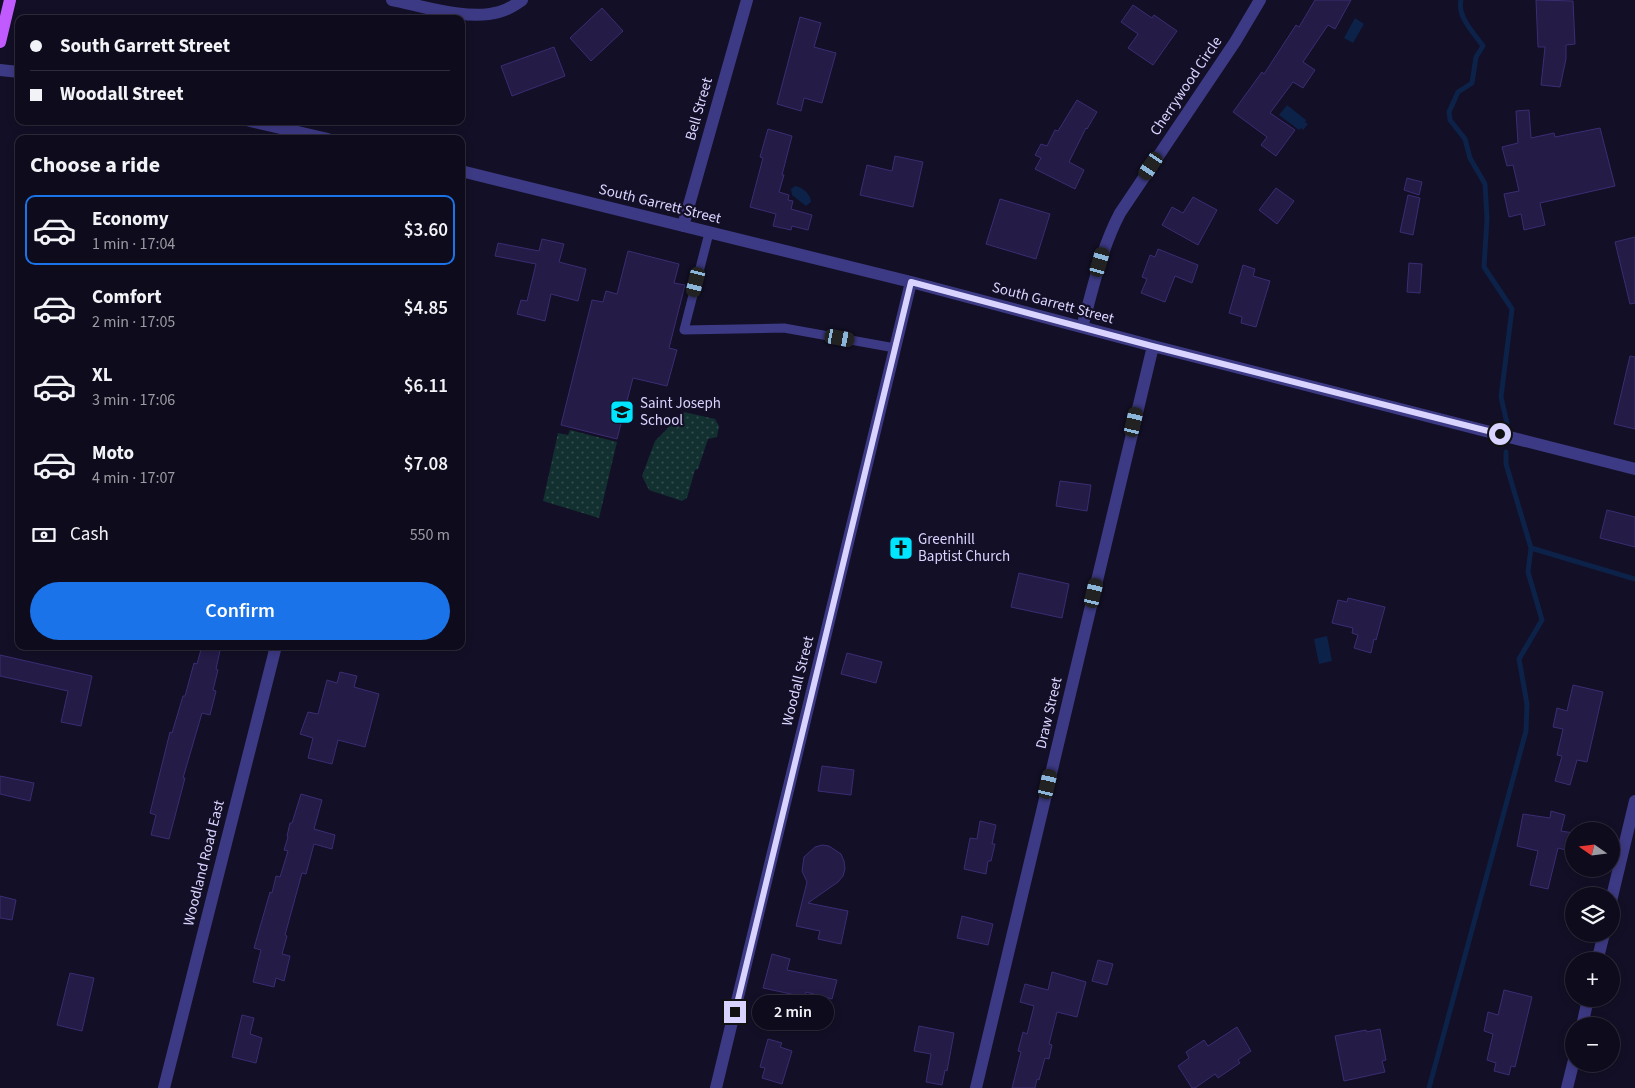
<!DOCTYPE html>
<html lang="en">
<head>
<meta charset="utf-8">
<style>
  body { margin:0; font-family:"Source Sans 3",sans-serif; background:#1c1929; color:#f1f3f6; height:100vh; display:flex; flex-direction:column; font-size:19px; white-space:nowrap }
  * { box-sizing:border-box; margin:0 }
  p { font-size:16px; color:#9b9ba3 }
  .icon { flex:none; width:28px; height:28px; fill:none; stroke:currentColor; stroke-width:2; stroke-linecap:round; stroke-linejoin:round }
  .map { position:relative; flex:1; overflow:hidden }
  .details { position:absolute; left:15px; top:135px; width:450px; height:515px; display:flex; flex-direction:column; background:#0e0b1c; border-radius:10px; box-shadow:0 2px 8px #0003,0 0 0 1px #2e2b3b }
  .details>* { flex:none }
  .banner { position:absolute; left:15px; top:15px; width:450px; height:110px; border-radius:10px; box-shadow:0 2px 8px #0003,0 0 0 1px #2e2b3b; display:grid; align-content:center; height:110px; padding:0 15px; background:#0e0b1c }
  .needle { width:32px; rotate:284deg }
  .buttons { position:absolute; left:1565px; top:822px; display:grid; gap:10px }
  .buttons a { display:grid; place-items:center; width:55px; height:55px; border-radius:50%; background:#0e0b1c; box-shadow:0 2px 8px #0003,0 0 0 1px #2e2b3b; font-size:25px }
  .end { position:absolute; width:22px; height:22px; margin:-11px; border:6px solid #d9d4ff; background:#111; box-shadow:0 0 0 2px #111 }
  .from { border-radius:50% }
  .bubble { position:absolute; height:35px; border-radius:18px; background:#0e0b1c; box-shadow:0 2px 8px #0003,0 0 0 1px #2e2b3b; font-size:16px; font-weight:600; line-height:35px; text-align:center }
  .car { position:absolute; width:15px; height:30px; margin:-15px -8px; border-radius:6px; box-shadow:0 0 4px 1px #0007; background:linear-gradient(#222 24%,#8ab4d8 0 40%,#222 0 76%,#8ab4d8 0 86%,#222 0) }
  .banner b { display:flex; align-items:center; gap:18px; height:48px; font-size:19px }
  .banner b+b { border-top:1px solid #2e2b3b }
  .banner i { width:12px; height:12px; background:#f1f3f6 }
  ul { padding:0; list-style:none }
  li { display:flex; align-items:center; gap:15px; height:70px; margin:0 10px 8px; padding:0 5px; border:2px solid transparent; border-radius:10px }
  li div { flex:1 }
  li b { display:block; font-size:19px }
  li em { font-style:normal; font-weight:600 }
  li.selected { border-color:#1a73e8 }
  li>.icon { width:45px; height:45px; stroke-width:1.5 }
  h2 { padding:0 15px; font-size:22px; line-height:60px }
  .pay { display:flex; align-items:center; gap:12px; height:55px; padding:0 15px; font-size:19px }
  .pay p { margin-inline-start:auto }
  .cta { display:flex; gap:10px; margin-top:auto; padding:10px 15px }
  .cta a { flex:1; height:58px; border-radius:30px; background:#1a73e8; color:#fff; font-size:20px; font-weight:600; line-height:58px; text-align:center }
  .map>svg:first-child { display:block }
  .green { fill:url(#green-dots) }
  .water { fill:#0c2248 }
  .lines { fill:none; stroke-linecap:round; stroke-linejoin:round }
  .stream { stroke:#0c2248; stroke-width:5 }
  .building { fill:#241b47; stroke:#3b2d73 }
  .lane { stroke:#3d3a85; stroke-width:9 }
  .street { stroke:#3d3a85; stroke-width:12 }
  .primary { stroke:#c25bff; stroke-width:12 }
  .route { stroke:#d9d4ff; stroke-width:6 }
  .labels { text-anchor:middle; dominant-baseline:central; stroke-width:4.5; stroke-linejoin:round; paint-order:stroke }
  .street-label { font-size:15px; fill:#d9d4ff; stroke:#130f26 }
  .poi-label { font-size:15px; fill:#d9d4ff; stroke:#130f26; text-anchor:start }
</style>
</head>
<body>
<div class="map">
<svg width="1635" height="1088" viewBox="0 0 1635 1088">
  <defs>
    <pattern id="green-dots" width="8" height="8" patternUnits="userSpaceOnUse" patternTransform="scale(1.25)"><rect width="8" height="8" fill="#12302f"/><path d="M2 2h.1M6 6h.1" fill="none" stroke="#344d4e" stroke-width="1.8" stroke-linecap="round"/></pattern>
  </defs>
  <rect width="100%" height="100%" fill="#130f26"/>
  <path class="green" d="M 684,412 L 715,419 L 719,426 L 717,437 L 708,439 L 698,469 L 695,470 L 687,498 L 682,501 L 649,490 L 642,476 L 655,441 Z
    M 570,430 L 617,442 L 599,518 L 543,501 L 558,433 L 568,435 Z"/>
  <path class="water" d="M 1355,18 L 1364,24 L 1353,43 L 1344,38 Z
    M 1287,105 L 1306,120 L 1305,122 L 1308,124 L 1303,130 L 1301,128 L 1299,130 L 1279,115 Z
    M 795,186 C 803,187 811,195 811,202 L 806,206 L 792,195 L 791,189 Z
    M 1327,636 L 1332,661 L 1319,664 L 1314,639 Z"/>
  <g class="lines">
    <path class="stream" d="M 1461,0 C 1457,17 1474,33 1483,46 L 1476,57 L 1472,83 L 1458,92 L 1449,112 L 1450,120 L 1465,139 L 1470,158 L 1485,184 L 1487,219 L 1484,267 L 1512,309 L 1501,397 L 1507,423
      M 1506,452 L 1506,464 L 1531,548 L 1635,579
      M 1429,1088 L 1526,731 L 1527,704 L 1519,659 L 1542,620 L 1528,572 L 1531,548"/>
  </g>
  <path class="building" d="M 1315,0 L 1351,0 L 1335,29 L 1328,25 L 1303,62 L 1315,70 L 1303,88 L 1293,82 L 1270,113 L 1295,130 L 1276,156 L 1261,145 L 1267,137 L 1233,112 L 1262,72 L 1264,74 L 1296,25 L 1299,27 Z
    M 1536,0 L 1573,1 L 1575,44 L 1566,45 L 1566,59 L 1560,87 L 1541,85 L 1545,47 L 1538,47 Z
    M 1133,5 L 1152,18 L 1154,15 L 1177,31 L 1153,65 L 1128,48 L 1138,34 L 1121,22 Z
    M 602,8 L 623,31 L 591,61 L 570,38 Z
    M 800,17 L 821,23 L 814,47 L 836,53 L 822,103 L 804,98 L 801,111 L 777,104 Z
    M 554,47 L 565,76 L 512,96 L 501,66 Z
    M 1077,100 L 1097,112 L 1087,129 L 1086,128 L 1069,162 L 1084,170 L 1075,189 L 1035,169 L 1041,158 L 1035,155 L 1041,144 L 1047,146 L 1055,130 L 1058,131 Z
    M 1529,110 L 1531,138 L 1554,133 L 1555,137 L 1600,128 L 1615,186 L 1540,203 L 1545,225 L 1524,230 L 1521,214 L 1509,217 L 1504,194 L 1519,191 L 1513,165 L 1507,166 L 1502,147 L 1518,143 L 1516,111 Z
    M 768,129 L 792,136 L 782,175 L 784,175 L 779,192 L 789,195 L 788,200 L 793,201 L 791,209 L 812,215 L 808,230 L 792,226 L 791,230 L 773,226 L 776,214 L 750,207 L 763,158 L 760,157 Z
    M 895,156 L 923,162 L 913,207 L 860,195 L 867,165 L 892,171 Z
    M 1407,178 L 1422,182 L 1419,195 L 1404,190 Z
    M 1276,188 L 1294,201 L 1277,224 L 1259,210 Z
    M 1408,195 L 1420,198 L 1413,235 L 1400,232 Z
    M 1193,197 L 1217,210 L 1198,245 L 1162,225 L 1172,207 L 1183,213 Z
    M 1000,199 L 1050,214 L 1036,259 L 986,244 Z
    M 1635,237 L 1635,303 L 1630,304 L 1615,242 Z
    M 542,239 L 564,244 L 559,262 L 586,269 L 578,301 L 551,294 L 545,321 L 517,314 L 521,300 L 527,301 L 536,264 L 495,256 L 498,243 L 539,251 Z
    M 1158,249 L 1198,265 L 1192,283 L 1175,276 L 1165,302 L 1141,293 L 1147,279 L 1142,277 L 1150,255 L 1155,257 Z
    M 628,251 L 679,264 L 674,283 L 685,285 L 669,348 L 677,350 L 667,386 L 633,378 L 617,439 L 561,425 L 592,300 L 603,302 L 606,291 L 617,294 Z
    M 1409,263 L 1422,264 L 1420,293 L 1407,292 Z
    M 1243,265 L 1255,269 L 1253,276 L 1270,281 L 1256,327 L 1241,323 L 1242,317 L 1229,313 Z
    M 1630,356 L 1635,357 L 1635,429 L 1614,424 Z
    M 1060,481 L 1091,485 L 1087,511 L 1056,506 Z
    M 1607,510 L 1635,517 L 1635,547 L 1600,538 Z
    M 1019,573 L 1069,584 L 1062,618 L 1011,607 Z
    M 1348,598 L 1385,607 L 1376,640 L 1374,639 L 1371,653 L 1354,648 L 1358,635 L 1352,633 L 1353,628 L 1332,623 L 1338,600 L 1347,602 Z
    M 202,646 L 221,646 L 216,669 L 218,670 L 213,690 L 216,691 L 210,715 L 202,713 L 183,778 L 185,778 L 169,839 L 151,835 L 156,815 L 150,813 L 170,732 L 172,733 L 183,696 L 185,696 L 194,663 L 197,664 Z
    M 847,653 L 882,662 L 876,683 L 841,674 Z
    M 0,655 L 92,676 L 81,726 L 61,722 L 68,691 L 0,676 Z
    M 340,672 L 357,676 L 354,687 L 379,694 L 365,747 L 338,740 L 332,764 L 308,758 L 313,738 L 300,734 L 308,712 L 318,714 L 327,680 L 337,683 Z
    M 1573,685 L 1603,692 L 1587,762 L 1577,760 L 1570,785 L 1555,781 L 1562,756 L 1557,755 L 1563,729 L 1553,727 L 1557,708 L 1567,711 Z
    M 822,766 L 854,770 L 851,795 L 818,791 Z
    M 0,776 L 34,783 L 30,801 L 0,794 Z
    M 301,794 L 322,800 L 314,829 L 335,835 L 332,849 L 314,844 L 306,874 L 302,873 L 285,935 L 287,936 L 282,954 L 290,956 L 284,981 L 276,978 L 274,987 L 253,982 L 261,950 L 254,948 L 270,892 L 272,893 L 276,876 L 280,877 L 288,851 L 284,850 L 288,837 L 287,836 L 290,823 L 292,823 Z
    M 1551,811 L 1565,815 L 1561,831 L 1574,833 L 1574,852 L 1558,848 L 1548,889 L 1530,885 L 1538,851 L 1517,846 L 1523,814 L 1550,818 Z
    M 980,821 L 996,825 L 992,844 L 995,844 L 991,861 L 988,861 L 986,874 L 964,869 L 970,838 L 977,839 Z
    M 822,845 L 829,846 L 841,854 L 844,861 L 845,869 L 843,876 L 838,882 L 808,903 L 848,911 L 841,944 L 818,939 L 820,931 L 796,926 L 807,882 L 802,871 L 804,857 L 815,847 Z
    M 0,896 L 16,900 L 12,920 L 0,918 Z
    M 962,916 L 993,924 L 988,945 L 957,938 Z
    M 772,954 L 790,959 L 787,970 L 837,980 L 832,999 L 806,992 L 805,997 L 763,988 Z
    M 1098,960 L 1113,964 L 1107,985 L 1092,981 Z
    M 1052,972 L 1086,982 L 1077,1017 L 1057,1012 L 1049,1044 L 1052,1045 L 1049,1059 L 1045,1058 L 1039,1080 L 1037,1079 L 1035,1088 L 1012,1088 L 1021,1052 L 1018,1051 L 1023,1032 L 1027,1034 L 1034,1006 L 1020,1002 L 1025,984 L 1048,990 Z
    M 70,973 L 94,978 L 82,1031 L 57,1025 Z
    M 1504,990 L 1532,997 L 1515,1067 L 1511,1066 L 1509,1075 L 1494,1071 L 1496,1063 L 1487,1060 L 1493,1034 L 1484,1031 L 1488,1012 L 1498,1015 Z
    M 242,1015 L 254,1018 L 250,1034 L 262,1038 L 256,1063 L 232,1057 Z
    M 919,1026 L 954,1033 L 947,1071 L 945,1070 L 942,1085 L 926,1082 L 931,1054 L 914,1051 Z
    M 1237,1027 L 1251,1051 L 1238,1060 L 1240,1063 L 1218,1078 L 1215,1074 L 1195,1088 L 1192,1088 L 1178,1066 L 1189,1058 L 1186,1052 L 1204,1040 L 1208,1046 Z
    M 1380,1029 L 1386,1060 L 1382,1061 L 1385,1072 L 1344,1081 L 1335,1036 L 1366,1030 L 1367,1032 Z
    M 768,1039 L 782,1043 L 780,1047 L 792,1051 L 782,1084 L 762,1078 L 765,1068 L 760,1067 Z"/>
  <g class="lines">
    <path class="lane" d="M 709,233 L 684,330 L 784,328 L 895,348"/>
    <path class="street" d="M 392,0 C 423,6 468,21 499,12 C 507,10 515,5 522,0
      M 0,70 L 19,72
      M 250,121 L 328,139
      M 461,171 L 911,282 L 1153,346 L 1635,469
      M 683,226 L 747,0
      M 1082,327 C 1093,289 1101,249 1120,213 L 1235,42 L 1260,0
      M 1611,901 L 1635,801
      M 1597,961 L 1604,934
      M 1582,1026 L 1588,999
      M 164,1088 L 276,646
      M 716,1088 L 911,282
      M 976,1088 L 1153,346
      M 1567,1088 L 1574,1060"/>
    <path class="primary" d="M 0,42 L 10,0"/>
  </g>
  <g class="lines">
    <path class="route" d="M 735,1012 L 911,282 L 1152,346 L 1500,434"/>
  </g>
  <defs>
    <g id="school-square" transform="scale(1.25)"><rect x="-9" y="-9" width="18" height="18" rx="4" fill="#00e5ff" stroke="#130f26"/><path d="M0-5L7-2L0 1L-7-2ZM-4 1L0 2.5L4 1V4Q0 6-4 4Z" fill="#111"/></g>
    <g id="church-square" transform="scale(1.25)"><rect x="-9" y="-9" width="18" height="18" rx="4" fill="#00e5ff" stroke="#130f26"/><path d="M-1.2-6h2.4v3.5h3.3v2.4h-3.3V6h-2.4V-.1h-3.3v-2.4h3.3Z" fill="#111"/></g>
  </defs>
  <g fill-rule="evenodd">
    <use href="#school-square" x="622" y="412"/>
    <use href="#church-square" x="901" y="548"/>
  </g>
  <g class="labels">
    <g class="street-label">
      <text transform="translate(1186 86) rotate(-56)">Cherrywood Circle</text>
      <text transform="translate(699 109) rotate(-74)">Bell Street</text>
      <text transform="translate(660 204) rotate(14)">South Garrett Street</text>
      <text transform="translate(1053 303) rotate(15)">South Garrett Street</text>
      <text transform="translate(798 681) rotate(-76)">Woodall Street</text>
      <text transform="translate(1049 713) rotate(-77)">Draw Street</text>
      <text transform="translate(204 863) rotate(-76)">Woodland Road East</text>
    </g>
    <g class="poi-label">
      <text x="640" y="403">Saint Joseph<tspan x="640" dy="17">School</tspan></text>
      <text x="918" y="539">Greenhill<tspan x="918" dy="17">Baptist Church</tspan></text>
    </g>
  </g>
</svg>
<div class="buttons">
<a><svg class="needle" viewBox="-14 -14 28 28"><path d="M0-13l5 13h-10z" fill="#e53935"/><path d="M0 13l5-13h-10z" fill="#9b9ba3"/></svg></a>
<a><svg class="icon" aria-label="layers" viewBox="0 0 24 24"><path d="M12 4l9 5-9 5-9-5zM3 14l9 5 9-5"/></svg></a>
<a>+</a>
<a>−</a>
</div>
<i class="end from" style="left:1500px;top:434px"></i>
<i class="end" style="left:735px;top:1012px"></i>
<div class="bubble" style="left:752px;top:995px;width:82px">2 min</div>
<i class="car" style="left:1151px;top:166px;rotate:214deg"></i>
<i class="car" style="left:1100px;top:262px;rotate:16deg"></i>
<i class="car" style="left:696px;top:282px;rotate:194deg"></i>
<i class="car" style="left:840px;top:338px;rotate:100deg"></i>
<i class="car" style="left:1134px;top:422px;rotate:13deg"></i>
<i class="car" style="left:1094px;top:593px;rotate:13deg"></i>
<i class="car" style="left:1048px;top:784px;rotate:13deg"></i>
<div class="banner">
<b><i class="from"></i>South Garrett Street</b>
<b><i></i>Woodall Street</b>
</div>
<section class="details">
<h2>Choose a ride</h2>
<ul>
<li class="selected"><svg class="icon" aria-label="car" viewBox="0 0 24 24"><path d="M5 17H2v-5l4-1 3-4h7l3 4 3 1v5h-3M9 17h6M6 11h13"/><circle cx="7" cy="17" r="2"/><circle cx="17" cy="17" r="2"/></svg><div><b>Economy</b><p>1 min · 17:04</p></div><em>$3.60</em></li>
<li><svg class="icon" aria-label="car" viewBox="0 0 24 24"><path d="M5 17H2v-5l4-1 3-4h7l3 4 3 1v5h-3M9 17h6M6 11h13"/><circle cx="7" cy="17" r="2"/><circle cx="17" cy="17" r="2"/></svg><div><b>Comfort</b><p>2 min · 17:05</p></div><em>$4.85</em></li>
<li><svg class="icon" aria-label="car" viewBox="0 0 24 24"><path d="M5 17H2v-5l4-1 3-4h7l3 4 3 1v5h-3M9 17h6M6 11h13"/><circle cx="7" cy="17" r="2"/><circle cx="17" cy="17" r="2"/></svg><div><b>XL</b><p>3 min · 17:06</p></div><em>$6.11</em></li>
<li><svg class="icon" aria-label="car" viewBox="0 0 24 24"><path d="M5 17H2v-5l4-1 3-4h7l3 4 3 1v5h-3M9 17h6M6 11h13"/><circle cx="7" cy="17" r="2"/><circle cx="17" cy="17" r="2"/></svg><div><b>Moto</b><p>4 min · 17:07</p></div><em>$7.08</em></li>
</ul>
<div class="pay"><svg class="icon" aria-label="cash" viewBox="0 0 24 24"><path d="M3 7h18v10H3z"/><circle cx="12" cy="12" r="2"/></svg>Cash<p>550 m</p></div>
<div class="cta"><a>Confirm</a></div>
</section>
</div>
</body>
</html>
